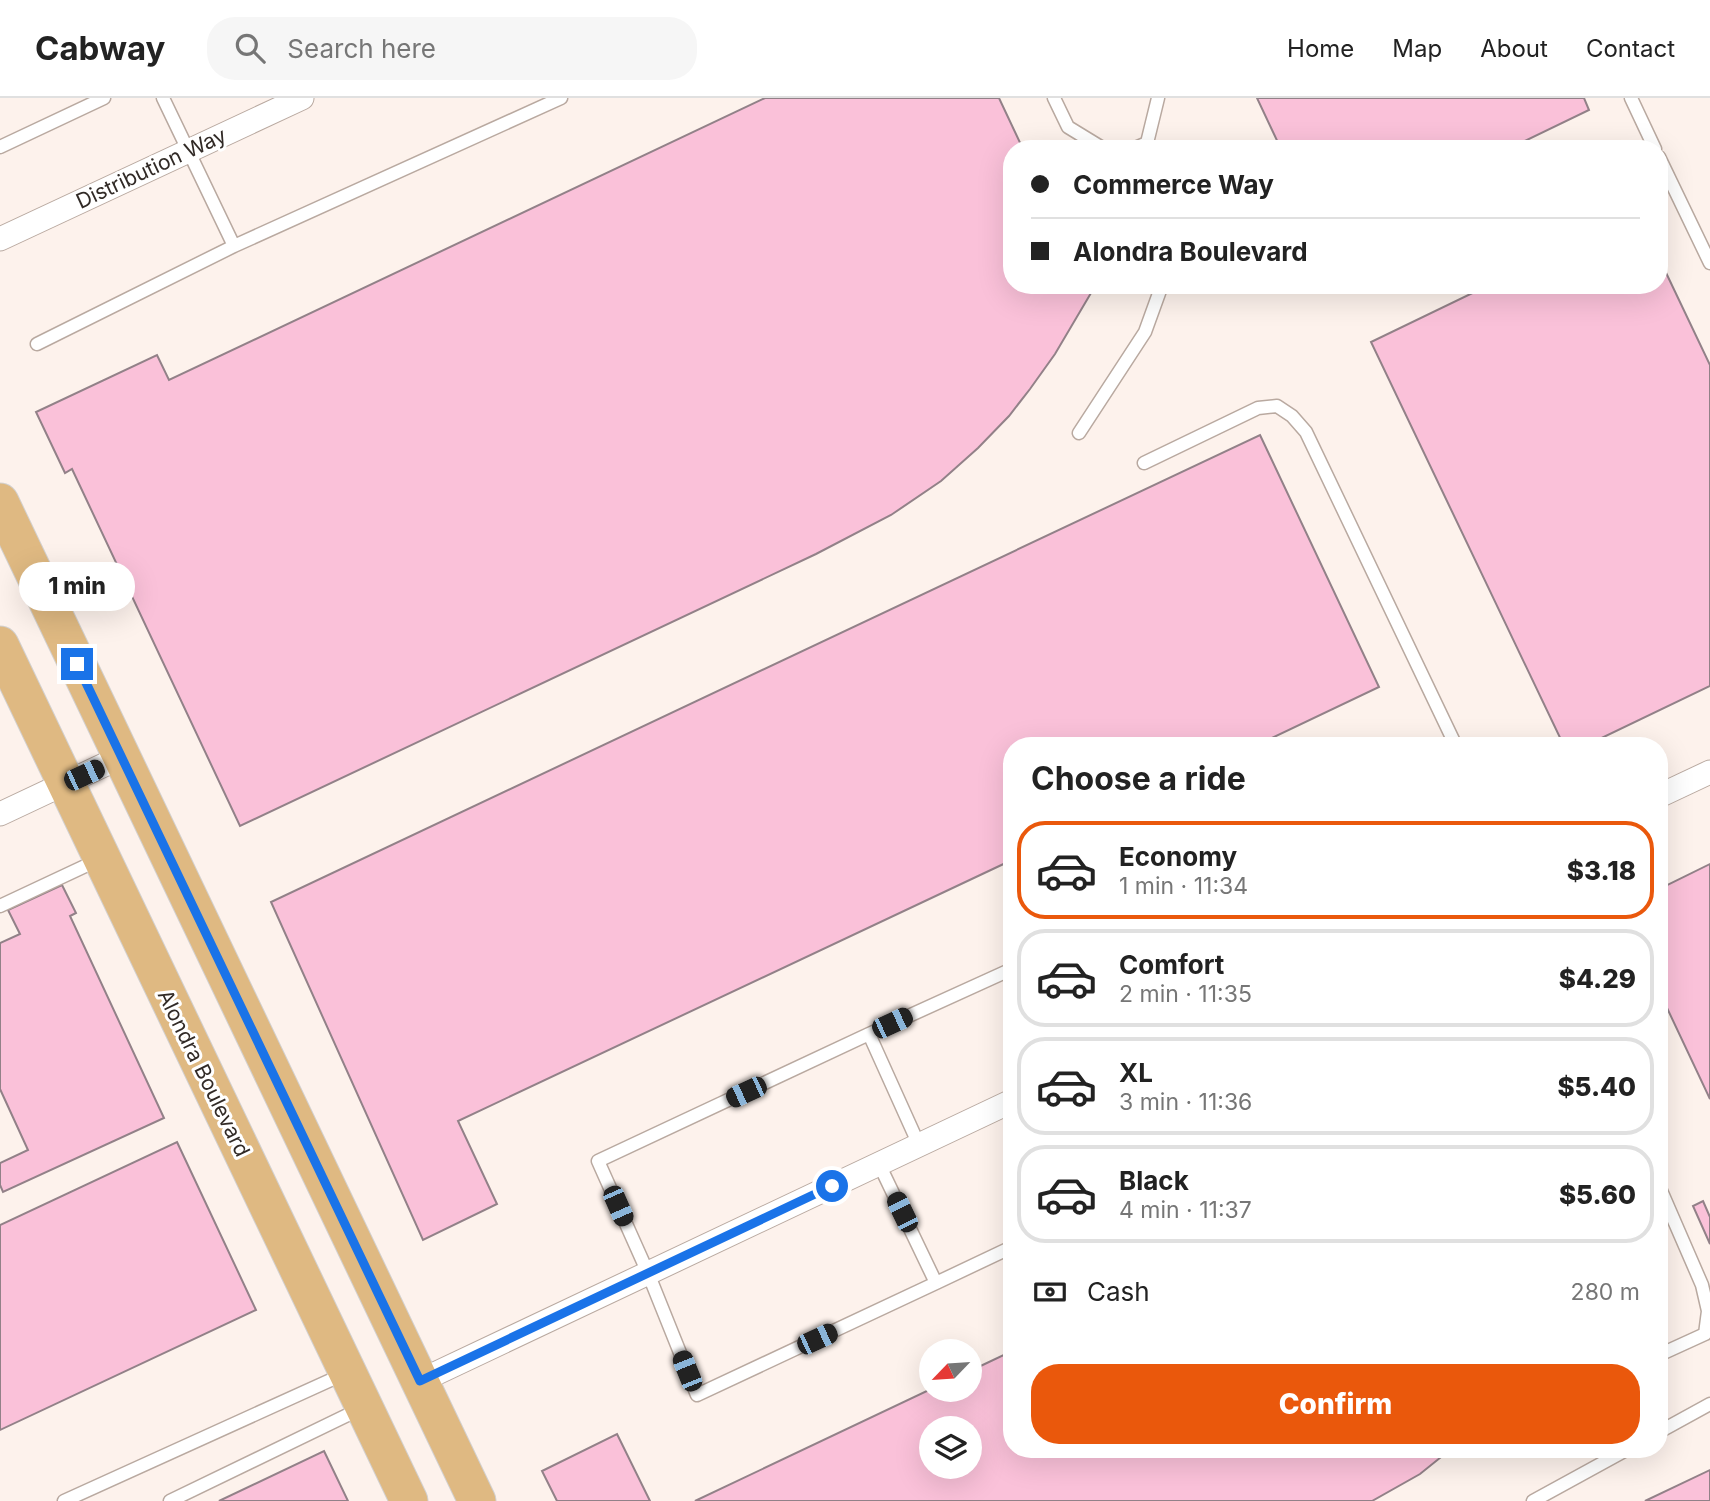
<!DOCTYPE html>
<html lang="en">
<head>
<meta charset="utf-8">
<style>
  body { margin:0; font-family:Inter,sans-serif; background:#f6f6f6; color:#222; height:100vh; display:flex; flex-direction:column; font-size:26px; white-space:nowrap }
  * { box-sizing:border-box; margin:0 }
  p { font-size:23px; color:#767676 }
  .icon { flex:none; width:38px; height:38px; fill:none; stroke:currentColor; stroke-width:2; stroke-linecap:round; stroke-linejoin:round }
  .map { position:relative; flex:1; overflow:hidden }
  .drawer { position:absolute; left:1003px; top:639px; width:665px; height:721px; display:flex; flex-direction:column; background:#fff; border-radius:28px; box-shadow:0 7px 28px #0002 }
  .drawer>* { flex:none }
  .top-card { position:absolute; left:1003px; top:42px; width:665px; height:154px; border-radius:28px; box-shadow:0 7px 28px #0002; display:grid; align-content:center; height:154px; padding:0 28px; background:#fff }
  .needle { width:46px; rotate:245deg }
  .tools { position:absolute; left:919px; top:1241px; display:grid; gap:14px }
  .tools a { display:grid; place-items:center; width:63px; height:63px; border-radius:50%; background:#fff; box-shadow:0 7px 28px #0002; font-size:35px }
  .end { position:absolute; width:32px; height:32px; margin:-16px; border:9px solid #1a73e8; background:#fff; box-shadow:0 0 0 4px #fff }
  .from { border-radius:50% }
  .bubble { position:absolute; height:49px; border-radius:24px; background:#fff; box-shadow:0 7px 28px #0002; font-size:23px; font-weight:800; line-height:49px; text-align:center }
  .car { position:absolute; width:21px; height:42px; margin:-21px -10px; border-radius:9px; box-shadow:0 0 5px 2px #0007; background:linear-gradient(#222 24%,#8ab4d8 0 40%,#222 0 76%,#8ab4d8 0 86%,#222 0) }
  .top-card b { display:flex; align-items:center; gap:24px; height:66px; font-size:26px }
  .top-card b+b { border-top:2px solid #e0e0e0 }
  .top-card i { width:18px; height:18px; background:#222 }
  ul { padding:0; list-style:none }
  li { display:flex; align-items:center; gap:21px; height:98px; margin:0 14px 10px; padding:0 14px; border:4px solid #e0e0e0; border-radius:28px }
  li div { flex:1 }
  li b { display:block; font-size:26px }
  li em { font-style:normal; font-weight:800 }
  li.active { border-color:#ea580c }
  li>.icon { width:63px; height:63px; stroke-width:1.5 }
  h2 { padding:0 28px; font-size:32px; line-height:84px }
  .pay { display:flex; align-items:center; gap:18px; height:77px; padding:0 28px; font-size:26px }
  .pay p { margin-inline-start:auto }
  .action { display:flex; gap:14px; margin-top:auto; padding:14px 28px }
  .action a { flex:1; height:80px; border-radius:28px; background:#ea580c; color:#fff; font-size:28px; font-weight:800; line-height:80px; text-align:center }
  header { display:flex; align-items:center; gap:42px; box-sizing:border-box; height:98px; padding:0 35px; background:#fff; border-bottom:2px solid #e0e0e0 }
  header strong { font-size:33px }
  nav { display:flex; gap:38px; margin-inline-start:auto; font-size:24px }
  .search { width:490px; height:63px; background:#f6f6f6; display:flex; align-items:center; gap:18px; box-sizing:border-box; padding:0 24px; border-radius:28px; color:#767676; font-size:26px }
  .map>svg:first-child { display:block }
  .building { fill:#fac1d9; stroke:#928188; stroke-width:2; fill-rule:evenodd }
  .lines { fill:none; stroke-linecap:round; stroke-linejoin:round }
  .service-casing { stroke:#b9a9a0; stroke-width:15 }
  .minor-casing { stroke:#b9a9a0; stroke-width:25 }
  .primary-casing { stroke:#d2d0cf; stroke-width:39 }
  .service { stroke:#fff; stroke-width:12 }
  .minor { stroke:#fff; stroke-width:23 }
  .primary { stroke:#dfb982; stroke-width:37 }
  .route { stroke:#1a73e8; stroke-width:9 }
  .labels { text-anchor:middle; dominant-baseline:central; stroke-width:6; stroke-linejoin:round; paint-order:stroke }
  .street-label { font-size:21px; fill:#312a26; stroke:#fff }
</style>
</head>
<body>
<header>
<strong>Cabway</strong>
<div class="search"><svg class="icon" aria-label="search" viewBox="0 0 24 24"><circle cx="10" cy="10" r="6"/><path d="M15 15l6 6"/></svg>Search here</div>
<nav><a>Home</a><a>Map</a><a>About</a><a>Contact</a></nav>
</header>
<div class="map">
<svg width="1710" height="1403" viewBox="0 0 1710 1403">
  <rect width="100%" height="100%" fill="#fdf2ec"/>
  <path class="building" d="M 765,0 L 999,0 L 1023,51 L 1012,51 L 1012,187 L 1087,187 L 1091,195 L 1055,256 L 1030,291 L 1009,318 L 978,350 L 941,383 L 891,417 L 816,456 L 240,728 L 72,371 L 65,375 L 36,314 L 157,257 L 169,282 Z
    M 1257,0 L 1584,0 L 1589,12 L 1508,51 L 1281,51 Z
    M 1659,160 L 1710,267 L 1710,588 L 1585,648 L 1564,648 L 1371,244 L 1489,187 L 1659,187 Z
    M 1260,337 L 1379,589 L 1255,648 L 1012,648 L 1012,762 L 458,1023 L 497,1106 L 423,1142 L 271,804 Z
    M 1710,766 L 1710,1001 L 1659,893 L 1659,791 Z
    M 62,787 L 76,815 L 70,818 L 164,1020 L 3,1094 L 0,1087 L 0,1065 L 28,1052 L 0,991 L 0,845 L 20,836 L 8,812 Z
    M 177,1044 L 256,1212 L 0,1332 L 0,1127 Z
    M 1703,1103 L 1710,1119 L 1710,1146 L 1693,1108 Z
    M 1012,1253 L 1012,1351 L 1451,1351 L 1420,1376 L 1372,1403 L 695,1403 L 931,1291 L 970,1292 L 970,1273 ZM 931,1330 L 970,1330 L 970,1368 L 931,1368 Z
    M 617,1336 L 650,1403 L 557,1403 L 542,1373 Z
    M 324,1353 L 348,1403 L 219,1403 Z
    M 1710,1372 L 1710,1403 L 1645,1403 Z"/>
  <g class="lines">
    <g class="service-casing">
      <path id="service" d="M 1054,0 L 1068,29 L 1104,51
        M 1631,0 L 1655,51
        M 0,49 L 104,0
        M 1133,51 L 1147,45 L 1158,0
        M 1659,59 L 1710,165
        M 234,148 L 561,0
        M 37,246 L 234,148 L 163,0
        M 1079,335 L 1145,234 L 1162,187
        M 1144,365 L 1258,310 L 1277,308 L 1292,318 L 1306,334 L 1456,648
        M 0,808 L 98,762
        M 869,936 L 1012,871
        M 919,1047 L 869,936 L 598,1063 L 648,1175 L 697,1297 L 936,1185
        M 879,1066 L 936,1185 L 1012,1149
        M 1659,1088 L 1702,1187 L 1708,1213 L 1705,1236 L 1659,1257
        M 1659,1334 L 1710,1306
        M 64,1403 L 344,1276
        M 170,1403 L 362,1310
        M 1533,1403 L 1628,1351"/>
    </g>
    <g class="minor-casing">
      <path id="minor" d="M 0,141 L 302,0
        M 1659,698 L 1710,674
        M 0,716 L 121,659
        M 420,1283 L 1012,1003"/>
    </g>
    <g class="primary-casing">
      <path id="primary" d="M 0,404 L 477,1403
        M 0,547 L 409,1403"/>
    </g>
    <use href="#service" class="service"/>
    <use href="#minor" class="minor"/>
    <use href="#primary" class="primary"/>
  </g>
  <g class="lines">
    <path class="route" d="M 77,566 L 420,1283 L 832,1088"/>
  </g>
  <g class="labels">
    <g class="street-label">
      <text transform="translate(151 70) rotate(-25)">Distribution Way</text>
      <text transform="translate(204 975) rotate(64)">Alondra Boulevard</text>
    </g>
  </g>
</svg>
<div class="tools">
<a><svg class="needle" viewBox="-14 -14 28 28"><path d="M0-13l5 13h-10z" fill="#e53935"/><path d="M0 13l5-13h-10z" fill="#767676"/></svg></a>
<a><svg class="icon" aria-label="layers" viewBox="0 0 24 24"><path d="M12 4l9 5-9 5-9-5zM3 14l9 5 9-5"/></svg></a>
</div>
<i class="end from" style="left:832px;top:1088px"></i>
<i class="end" style="left:77px;top:566px"></i>
<div class="bubble" style="left:19px;top:464px;width:116px">1 min</div>
<i class="car" style="left:84px;top:677px;rotate:65deg"></i>
<i class="car" style="left:892px;top:925px;rotate:65deg"></i>
<i class="car" style="left:746px;top:994px;rotate:245deg"></i>
<i class="car" style="left:618px;top:1108px;rotate:156deg"></i>
<i class="car" style="left:902px;top:1114px;rotate:334deg"></i>
<i class="car" style="left:817px;top:1241px;rotate:65deg"></i>
<i class="car" style="left:687px;top:1273px;rotate:338deg"></i>
<div class="top-card">
<b><i class="from"></i>Commerce Way</b>
<b><i></i>Alondra Boulevard</b>
</div>
<section class="drawer">
<h2>Choose a ride</h2>
<ul>
<li class="active"><svg class="icon" aria-label="car" viewBox="0 0 24 24"><path d="M5 17H2v-5l4-1 3-4h7l3 4 3 1v5h-3M9 17h6M6 11h13"/><circle cx="7" cy="17" r="2"/><circle cx="17" cy="17" r="2"/></svg><div><b>Economy</b><p>1 min · 11:34</p></div><em>$3.18</em></li>
<li><svg class="icon" aria-label="car" viewBox="0 0 24 24"><path d="M5 17H2v-5l4-1 3-4h7l3 4 3 1v5h-3M9 17h6M6 11h13"/><circle cx="7" cy="17" r="2"/><circle cx="17" cy="17" r="2"/></svg><div><b>Comfort</b><p>2 min · 11:35</p></div><em>$4.29</em></li>
<li><svg class="icon" aria-label="car" viewBox="0 0 24 24"><path d="M5 17H2v-5l4-1 3-4h7l3 4 3 1v5h-3M9 17h6M6 11h13"/><circle cx="7" cy="17" r="2"/><circle cx="17" cy="17" r="2"/></svg><div><b>XL</b><p>3 min · 11:36</p></div><em>$5.40</em></li>
<li><svg class="icon" aria-label="car" viewBox="0 0 24 24"><path d="M5 17H2v-5l4-1 3-4h7l3 4 3 1v5h-3M9 17h6M6 11h13"/><circle cx="7" cy="17" r="2"/><circle cx="17" cy="17" r="2"/></svg><div><b>Black</b><p>4 min · 11:37</p></div><em>$5.60</em></li>
</ul>
<div class="pay"><svg class="icon" aria-label="cash" viewBox="0 0 24 24"><path d="M3 7h18v10H3z"/><circle cx="12" cy="12" r="2"/></svg>Cash<p>280 m</p></div>
<div class="action"><a>Confirm</a></div>
</section>
</div>
</body>
</html>
